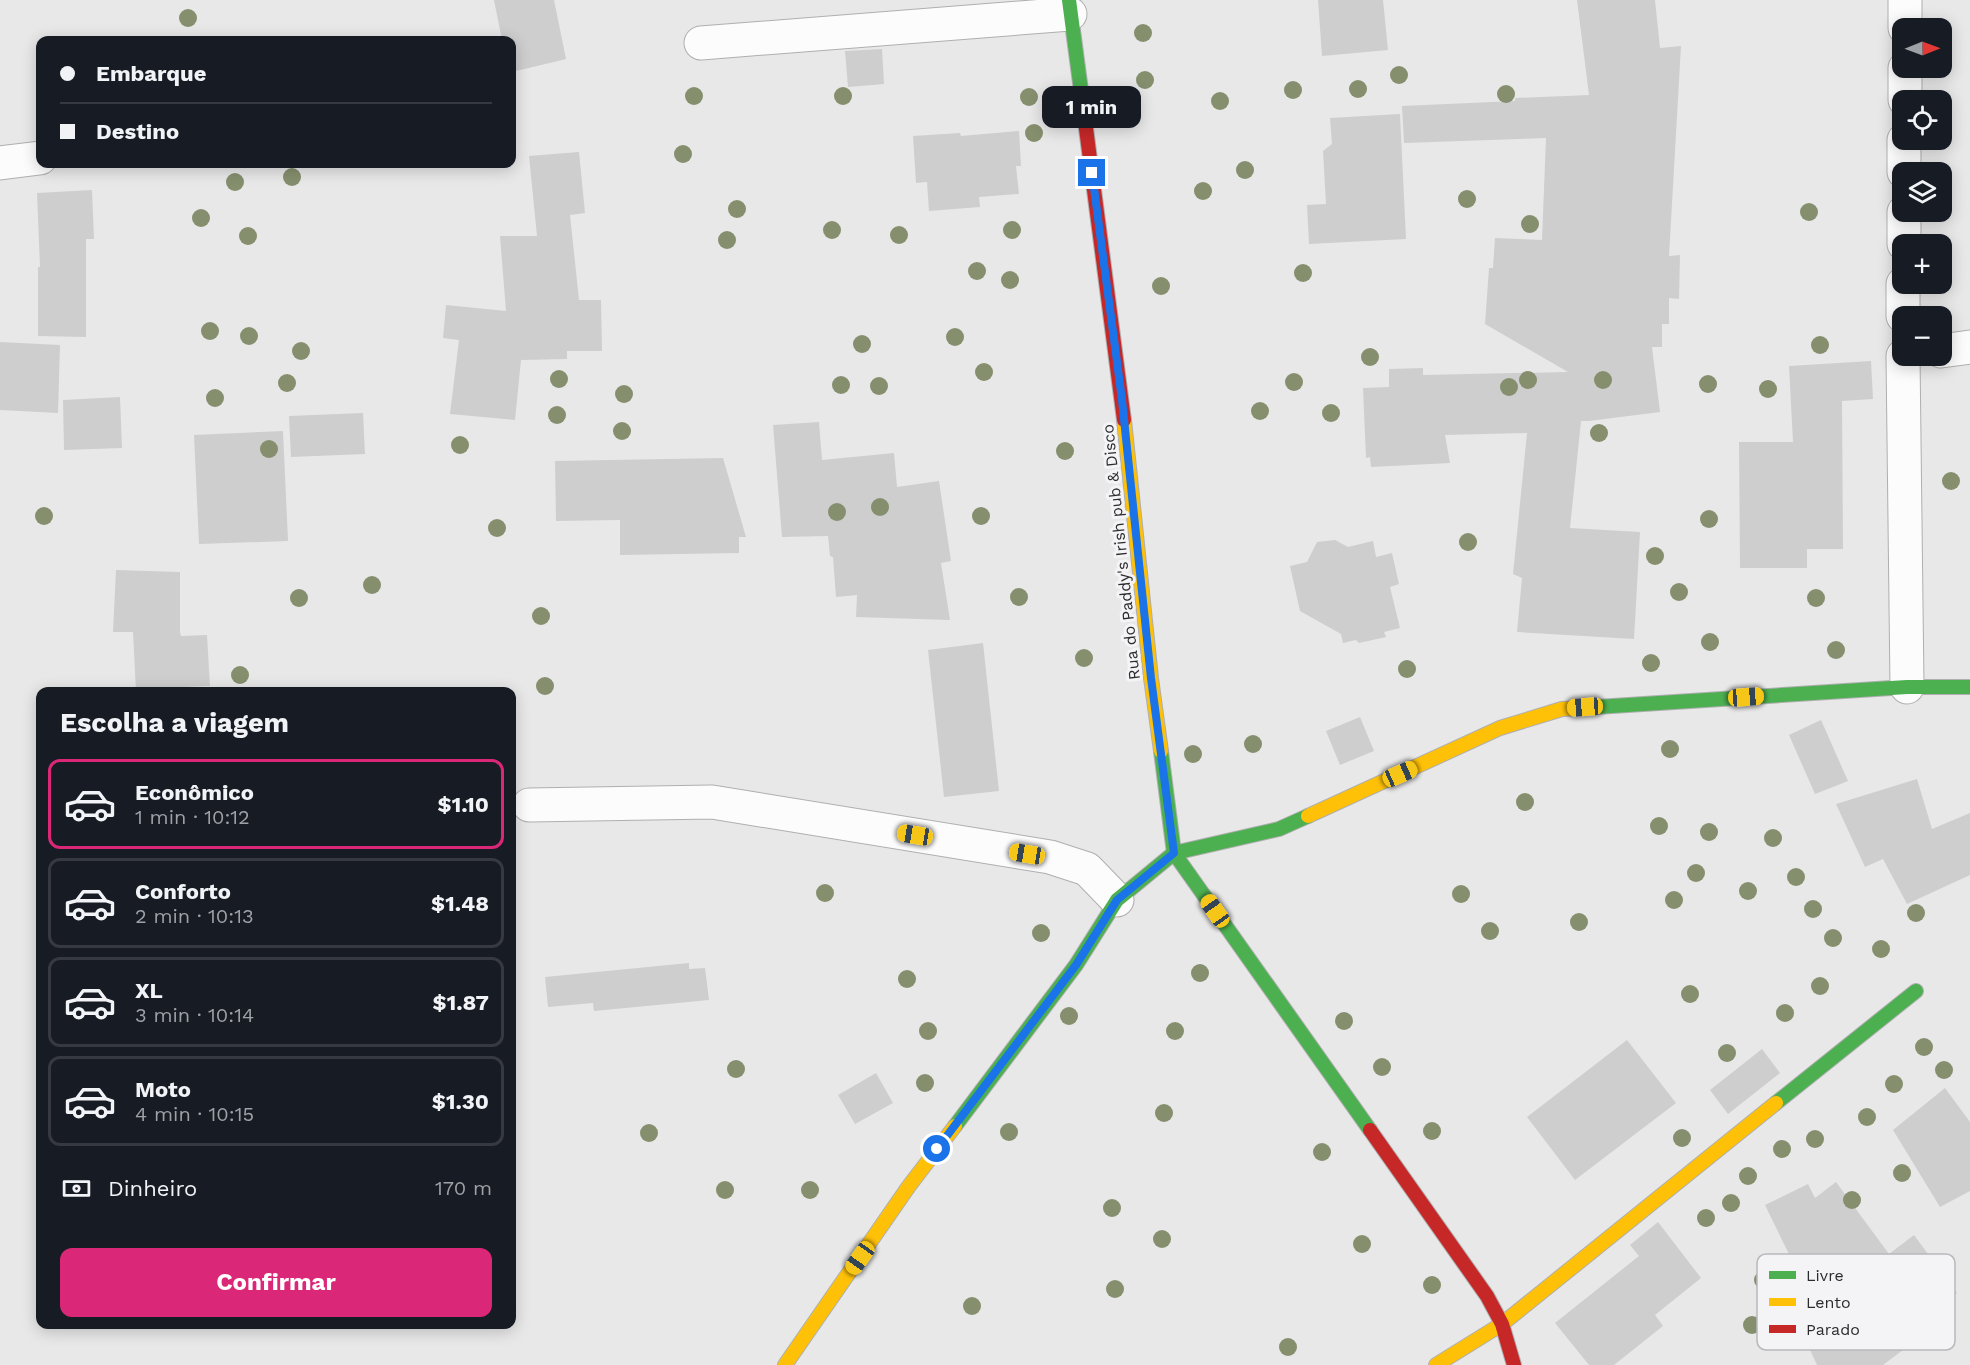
<!DOCTYPE html>
<html lang="pt">
<head>
<meta charset="utf-8">
<style>
  body { margin:0; font-family:"Work Sans",sans-serif; background:#242831; color:#f1f3f6; height:100vh; display:flex; flex-direction:column; font-size:22px; white-space:nowrap }
  * { box-sizing:border-box; margin:0 }
  p { font-size:20px; color:#9ea1a6 }
  .icon { flex:none; width:33px; height:33px; fill:none; stroke:currentColor; stroke-width:2; stroke-linecap:round; stroke-linejoin:round }
  .map { position:relative; flex:1; overflow:hidden }
  .details { position:absolute; left:36px; top:687px; width:480px; height:642px; display:flex; flex-direction:column; background:#171b24; border-radius:12px; box-shadow:0 3px 15px #0003 }
  .details>* { flex:none }
  .guide { position:absolute; left:36px; top:36px; width:480px; height:132px; border-radius:12px; box-shadow:0 3px 15px #0003; display:grid; align-content:center; height:132px; padding:0 24px; background:#171b24 }
  .needle { width:39px; rotate:89deg }
  .buttons { position:absolute; left:1892px; top:18px; display:grid; gap:12px }
  .buttons a { display:grid; place-items:center; width:60px; height:60px; border-radius:12px; background:#171b24; box-shadow:0 3px 15px #0003; font-size:30px }
  .end { position:absolute; width:27px; height:27px; margin:-14px; border:8px solid #1a73e8; background:#fff; box-shadow:0 0 0 3px #fff }
  .from { border-radius:50% }
  .bubble { position:absolute; height:42px; border-radius:12px; background:#171b24; box-shadow:0 3px 15px #0003; font-size:20px; font-weight:700; line-height:42px; text-align:center }
  .car { position:absolute; width:18px; height:36px; margin:-18px -9px; border-radius:8px; box-shadow:0 0 4px 2px #0007; background:linear-gradient(#f5c518 24%,#345 0 40%,#f5c518 0 76%,#345 0 86%,#f5c518 0) }
  .guide b { display:flex; align-items:center; gap:21px; height:57px; font-size:22px }
  .guide b+b { border-top:2px solid #363941 }
  .guide i { width:15px; height:15px; background:#f1f3f6 }
  ul { padding:0; list-style:none }
  li { display:flex; align-items:center; gap:18px; height:90px; margin:0 12px 9px; padding:0 12px; border:3px solid #363941; border-radius:12px }
  li div { flex:1 }
  li b { display:block; font-size:22px }
  li em { font-style:normal; font-weight:700 }
  li.active { border-color:#db2777 }
  li>.icon { width:54px; height:54px; stroke-width:1.5 }
  h2 { padding:0 24px; font-size:27px; line-height:72px }
  .pay { display:flex; align-items:center; gap:15px; height:66px; padding:0 24px; font-size:22px }
  .pay p { margin-inline-start:auto }
  .primary-button { display:flex; gap:12px; margin-top:auto; padding:12px 24px }
  .primary-button a { flex:1; height:69px; border-radius:12px; background:#db2777; color:#fff; font-size:24px; font-weight:700; line-height:69px; text-align:center }
  .map>svg:first-child { display:block }
  .building { fill:#cececf }
  .lines { fill:none; stroke-linecap:round; stroke-linejoin:round }
  .street-casing { stroke:#afafb0; stroke-width:35 }
  .fast-casing { stroke:#afafb0; stroke-width:16 }
  .slow-casing { stroke:#afafb0; stroke-width:16 }
  .jam-casing { stroke:#afafb0; stroke-width:16 }
  .street { stroke:#fcfcfc; stroke-width:33 }
  .fast { stroke:#4caf50; stroke-width:14 }
  .slow { stroke:#ffc107; stroke-width:14 }
  .jam { stroke:#c62828; stroke-width:14 }
  .tree { fill:#858f6e }
  .route { stroke:#1a73e8; stroke-width:8 }
  .labels { text-anchor:middle; dominant-baseline:central; stroke-width:6; stroke-linejoin:round; paint-order:stroke }
  .street-label { font-size:16px; fill:#2c2c2d; stroke:#f4f4f7 }
  .key { fill:#f4f4f7; stroke:#b8b8ba; stroke-width:1.5 }
  .key-label { font-size:16px; fill:#2c2c2d }
</style>
</head>
<body>
<div class="map">
<svg width="1970" height="1365" viewBox="0 0 1970 1365">
  <rect width="100%" height="100%" fill="#e8e8e9"/>
  <path class="building" d="M 494,0 L 554,0 L 566,59 L 512,72 L 512,40 L 502,40 Z
    M 1318,0 L 1383,0 L 1388,50 L 1322,56 Z
    M 1577,0 L 1655,0 L 1660,48 L 1681,46 L 1669,256 L 1680,255 L 1679,299 L 1669,298 L 1669,324 L 1662,324 L 1662,347 L 1652,347 L 1660,412 L 1589,421 L 1581,421 L 1570,528 L 1640,532 L 1634,639 L 1517,632 L 1522,578 L 1513,574 L 1527,433 L 1445,435 L 1450,463 L 1371,467 L 1370,457 L 1366,458 L 1363,388 L 1389,387 L 1389,369 L 1423,368 L 1423,375 L 1568,372 L 1485,324 L 1489,268 L 1493,268 L 1495,238 L 1542,240 L 1546,138 L 1404,143 L 1402,106 L 1515,101 L 1515,98 L 1589,95 Z
    M 882,49 L 884,84 L 848,87 L 845,51 Z
    M 1400,114 L 1406,239 L 1309,244 L 1307,205 L 1326,204 L 1323,151 L 1332,144 L 1330,118 Z
    M 1019,131 L 1021,166 L 1016,166 L 1019,194 L 979,197 L 980,207 L 929,211 L 927,182 L 916,183 L 913,136 L 960,133 L 961,136 Z
    M 579,152 L 585,213 L 570,215 L 579,300 L 601,300 L 602,351 L 567,351 L 567,359 L 521,360 L 515,420 L 450,414 L 459,340 L 443,338 L 446,305 L 506,311 L 500,236 L 537,236 L 529,156 Z
    M 92,190 L 94,239 L 86,239 L 86,337 L 38,336 L 38,267 L 40,267 L 37,193 Z
    M 0,342 L 60,345 L 58,413 L 0,410 Z
    M 1871,361 L 1873,399 L 1842,401 L 1843,549 L 1807,549 L 1807,568 L 1740,568 L 1739,442 L 1793,442 L 1789,366 Z
    M 120,397 L 122,448 L 64,450 L 63,400 Z
    M 363,413 L 365,454 L 291,457 L 289,416 Z
    M 819,422 L 822,460 L 894,453 L 897,487 L 939,481 L 951,561 L 941,563 L 950,620 L 856,617 L 857,595 L 836,597 L 833,557 L 830,556 L 828,536 L 782,537 L 773,425 Z
    M 283,431 L 288,541 L 199,544 L 194,435 Z
    M 723,458 L 746,537 L 739,537 L 739,553 L 620,555 L 620,520 L 556,521 L 555,461 Z
    M 1335,540 L 1348,547 L 1373,541 L 1376,557 L 1392,553 L 1399,584 L 1390,587 L 1400,628 L 1384,632 L 1386,637 L 1359,643 L 1356,640 L 1343,643 L 1341,634 L 1300,611 L 1290,566 L 1307,562 L 1317,542 Z
    M 116,570 L 180,572 L 180,632 L 181,636 L 207,635 L 210,686 L 182,687 L 183,692 L 136,692 L 133,632 L 113,632 Z
    M 983,643 L 999,791 L 944,797 L 928,650 Z
    M 1360,717 L 1374,751 L 1340,765 L 1326,731 Z
    M 1821,720 L 1848,781 L 1815,794 L 1789,735 Z
    M 1917,779 L 1932,829 L 1970,813 L 1970,875 L 1907,904 L 1883,859 L 1865,867 L 1836,804 Z
    M 689,963 L 689,969 L 705,968 L 709,1000 L 594,1011 L 593,1003 L 548,1007 L 545,977 Z
    M 1627,1040 L 1676,1103 L 1575,1180 L 1527,1117 Z
    M 1762,1049 L 1780,1073 L 1728,1114 L 1710,1090 Z
    M 876,1073 L 893,1103 L 855,1124 L 838,1095 Z
    M 1945,1088 L 1970,1122 L 1970,1191 L 1940,1207 L 1893,1130 Z
    M 1836,1182 L 1889,1254 L 1914,1235 L 1957,1293 L 1911,1326 L 1920,1337 L 1883,1365 L 1817,1365 L 1800,1328 L 1773,1346 L 1755,1317 L 1804,1285 L 1765,1205 L 1808,1184 L 1815,1198 Z
    M 1658,1222 L 1701,1278 L 1655,1315 L 1663,1326 L 1614,1365 L 1589,1365 L 1555,1323 L 1639,1256 L 1630,1245 Z"/>
  <g class="lines">
    <g class="street-casing">
      <path id="street" d="M 1905,28 L 1905,0
        M 701,43 L 1070,14
        M 1905,100 L 1905,68
        M 0,163 L 40,158
        M 1904,172 L 1904,140
        M 1904,244 L 1904,212
        M 1903,316 L 1903,284
        M 1941,351 L 1970,347
        M 1903,356 L 1907,687
        M 529,805 L 712,802 L 1050,857 L 1087,869 L 1117,900"/>
    </g>
    <g class="fast-casing">
      <path id="fast" d="M 1069,0 L 1084,113
        M 1581,708 L 1907,687 L 1970,687
        M 1308,816 L 1279,829 L 1174,853 L 1370,1130
        M 1776,1103 L 1916,991
        M 955,1126 L 1076,965 L 1117,900 L 1174,853 L 1161,751"/>
    </g>
    <g class="slow-casing">
      <path id="slow" d="M 1124,420 L 1151,678 L 1161,751
        M 1308,816 L 1500,728 L 1562,709 L 1581,708
        M 785,1365 L 909,1186 L 955,1126
        M 1436,1365 L 1502,1324 L 1776,1103"/>
    </g>
    <g class="jam-casing">
      <path id="jam" d="M 1084,113 L 1124,420
        M 1370,1130 L 1487,1296 L 1502,1324 L 1514,1365"/>
    </g>
    <use href="#street" class="street"/>
    <use href="#fast" class="fast"/>
    <use href="#slow" class="slow"/>
    <use href="#jam" class="jam"/>
  </g>
  <g class="tree">
    <circle cx="188" cy="18" r="9"/>
    <circle cx="1143" cy="33" r="9"/>
    <circle cx="1399" cy="75" r="9"/>
    <circle cx="1145" cy="80" r="9"/>
    <circle cx="1358" cy="89" r="9"/>
    <circle cx="1293" cy="90" r="9"/>
    <circle cx="1506" cy="94" r="9"/>
    <circle cx="694" cy="96" r="9"/>
    <circle cx="843" cy="96" r="9"/>
    <circle cx="1029" cy="97" r="9"/>
    <circle cx="1220" cy="101" r="9"/>
    <circle cx="1034" cy="133" r="9"/>
    <circle cx="683" cy="154" r="9"/>
    <circle cx="1245" cy="170" r="9"/>
    <circle cx="292" cy="177" r="9"/>
    <circle cx="235" cy="182" r="9"/>
    <circle cx="1203" cy="191" r="9"/>
    <circle cx="1467" cy="199" r="9"/>
    <circle cx="737" cy="209" r="9"/>
    <circle cx="1809" cy="212" r="9"/>
    <circle cx="201" cy="218" r="9"/>
    <circle cx="1530" cy="224" r="9"/>
    <circle cx="832" cy="230" r="9"/>
    <circle cx="1012" cy="230" r="9"/>
    <circle cx="899" cy="235" r="9"/>
    <circle cx="248" cy="236" r="9"/>
    <circle cx="727" cy="240" r="9"/>
    <circle cx="977" cy="271" r="9"/>
    <circle cx="1303" cy="273" r="9"/>
    <circle cx="1010" cy="280" r="9"/>
    <circle cx="1161" cy="286" r="9"/>
    <circle cx="210" cy="331" r="9"/>
    <circle cx="249" cy="336" r="9"/>
    <circle cx="955" cy="337" r="9"/>
    <circle cx="862" cy="344" r="9"/>
    <circle cx="1820" cy="345" r="9"/>
    <circle cx="301" cy="351" r="9"/>
    <circle cx="1370" cy="357" r="9"/>
    <circle cx="984" cy="372" r="9"/>
    <circle cx="559" cy="379" r="9"/>
    <circle cx="1528" cy="380" r="9"/>
    <circle cx="1603" cy="380" r="9"/>
    <circle cx="1294" cy="382" r="9"/>
    <circle cx="287" cy="383" r="9"/>
    <circle cx="1708" cy="384" r="9"/>
    <circle cx="841" cy="385" r="9"/>
    <circle cx="879" cy="386" r="9"/>
    <circle cx="1509" cy="387" r="9"/>
    <circle cx="1768" cy="389" r="9"/>
    <circle cx="624" cy="394" r="9"/>
    <circle cx="215" cy="398" r="9"/>
    <circle cx="1260" cy="411" r="9"/>
    <circle cx="1331" cy="413" r="9"/>
    <circle cx="557" cy="415" r="9"/>
    <circle cx="622" cy="431" r="9"/>
    <circle cx="1599" cy="433" r="9"/>
    <circle cx="460" cy="445" r="9"/>
    <circle cx="269" cy="449" r="9"/>
    <circle cx="1065" cy="451" r="9"/>
    <circle cx="1951" cy="481" r="9"/>
    <circle cx="880" cy="507" r="9"/>
    <circle cx="837" cy="512" r="9"/>
    <circle cx="44" cy="516" r="9"/>
    <circle cx="981" cy="516" r="9"/>
    <circle cx="1709" cy="519" r="9"/>
    <circle cx="497" cy="528" r="9"/>
    <circle cx="1468" cy="542" r="9"/>
    <circle cx="1655" cy="556" r="9"/>
    <circle cx="372" cy="585" r="9"/>
    <circle cx="1679" cy="592" r="9"/>
    <circle cx="1019" cy="597" r="9"/>
    <circle cx="299" cy="598" r="9"/>
    <circle cx="1816" cy="598" r="9"/>
    <circle cx="541" cy="616" r="9"/>
    <circle cx="1710" cy="642" r="9"/>
    <circle cx="1836" cy="650" r="9"/>
    <circle cx="1084" cy="658" r="9"/>
    <circle cx="1651" cy="663" r="9"/>
    <circle cx="1407" cy="669" r="9"/>
    <circle cx="240" cy="675" r="9"/>
    <circle cx="545" cy="686" r="9"/>
    <circle cx="1253" cy="744" r="9"/>
    <circle cx="1670" cy="749" r="9"/>
    <circle cx="1193" cy="754" r="9"/>
    <circle cx="1525" cy="802" r="9"/>
    <circle cx="1659" cy="826" r="9"/>
    <circle cx="1709" cy="832" r="9"/>
    <circle cx="1773" cy="838" r="9"/>
    <circle cx="1696" cy="873" r="9"/>
    <circle cx="1796" cy="877" r="9"/>
    <circle cx="1748" cy="891" r="9"/>
    <circle cx="825" cy="893" r="9"/>
    <circle cx="1461" cy="894" r="9"/>
    <circle cx="1674" cy="900" r="9"/>
    <circle cx="1813" cy="909" r="9"/>
    <circle cx="1916" cy="913" r="9"/>
    <circle cx="1579" cy="922" r="9"/>
    <circle cx="1490" cy="931" r="9"/>
    <circle cx="1041" cy="933" r="9"/>
    <circle cx="1833" cy="938" r="9"/>
    <circle cx="1881" cy="949" r="9"/>
    <circle cx="1200" cy="973" r="9"/>
    <circle cx="907" cy="979" r="9"/>
    <circle cx="1820" cy="986" r="9"/>
    <circle cx="1690" cy="994" r="9"/>
    <circle cx="1785" cy="1013" r="9"/>
    <circle cx="1069" cy="1016" r="9"/>
    <circle cx="1344" cy="1021" r="9"/>
    <circle cx="928" cy="1031" r="9"/>
    <circle cx="1175" cy="1031" r="9"/>
    <circle cx="1924" cy="1047" r="9"/>
    <circle cx="1727" cy="1053" r="9"/>
    <circle cx="1382" cy="1067" r="9"/>
    <circle cx="736" cy="1069" r="9"/>
    <circle cx="1944" cy="1070" r="9"/>
    <circle cx="925" cy="1083" r="9"/>
    <circle cx="1894" cy="1084" r="9"/>
    <circle cx="1164" cy="1113" r="9"/>
    <circle cx="1867" cy="1117" r="9"/>
    <circle cx="1432" cy="1131" r="9"/>
    <circle cx="1009" cy="1132" r="9"/>
    <circle cx="649" cy="1133" r="9"/>
    <circle cx="1682" cy="1138" r="9"/>
    <circle cx="1815" cy="1139" r="9"/>
    <circle cx="1782" cy="1149" r="9"/>
    <circle cx="1322" cy="1152" r="9"/>
    <circle cx="1902" cy="1173" r="9"/>
    <circle cx="1748" cy="1176" r="9"/>
    <circle cx="725" cy="1190" r="9"/>
    <circle cx="810" cy="1190" r="9"/>
    <circle cx="1852" cy="1200" r="9"/>
    <circle cx="1731" cy="1203" r="9"/>
    <circle cx="1112" cy="1208" r="9"/>
    <circle cx="1706" cy="1218" r="9"/>
    <circle cx="1162" cy="1239" r="9"/>
    <circle cx="1362" cy="1244" r="9"/>
    <circle cx="1763" cy="1280" r="9"/>
    <circle cx="1432" cy="1285" r="9"/>
    <circle cx="1115" cy="1289" r="9"/>
    <circle cx="972" cy="1306" r="9"/>
    <circle cx="1752" cy="1325" r="9"/>
    <circle cx="1288" cy="1347" r="9"/>
  </g>
  <g class="lines">
    <path class="route" d="M 937,1149 L 1076,965 L 1117,900 L 1174,853 L 1151,678 L 1122,400 L 1092,173"/>
  </g>
  <g class="labels">
    <g class="street-label">
      <text transform="translate(1121 552) rotate(-96)">Rua do Paddy's Irish pub &amp; Disco</text>
    </g>
  </g>
  <rect x="1757" y="1254" width="198" height="96" rx="9" class="key"/>
  <rect x="1769" y="1271" width="27" height="8" fill="#4caf50"/>
  <rect x="1769" y="1298" width="27" height="8" fill="#ffc107"/>
  <rect x="1769" y="1325" width="27" height="8" fill="#c62828"/>
  <g class="key-label">
    <text x="1806" y="1281">Livre</text>
    <text x="1806" y="1308">Lento</text>
    <text x="1806" y="1335">Parado</text>
  </g>
</svg>
<div class="buttons">
<a><svg class="needle" viewBox="-14 -14 28 28"><path d="M0-13l5 13h-10z" fill="#e53935"/><path d="M0 13l5-13h-10z" fill="#9ea1a6"/></svg></a>
<a><svg class="icon" aria-label="locate" viewBox="0 0 24 24"><circle cx="12" cy="12" r="6"/><path d="M12 2v4M12 18v4M2 12h4M18 12h4"/></svg></a>
<a><svg class="icon" aria-label="layers" viewBox="0 0 24 24"><path d="M12 4l9 5-9 5-9-5zM3 14l9 5 9-5"/></svg></a>
<a>+</a>
<a>−</a>
</div>
<i class="end from" style="left:937px;top:1149px"></i>
<i class="end" style="left:1092px;top:173px"></i>
<div class="bubble" style="left:1042px;top:86px;width:99px">1 min</div>
<i class="car" style="left:1746px;top:697px;rotate:86deg"></i>
<i class="car" style="left:1585px;top:707px;rotate:266deg"></i>
<i class="car" style="left:1400px;top:774px;rotate:66deg"></i>
<i class="car" style="left:915px;top:835px;rotate:279deg"></i>
<i class="car" style="left:1027px;top:854px;rotate:279deg"></i>
<i class="car" style="left:1215px;top:911px;rotate:325deg"></i>
<i class="car" style="left:860px;top:1258px;rotate:215deg"></i>
<div class="guide">
<b><i class="from"></i>Embarque</b>
<b><i></i>Destino</b>
</div>
<section class="details">
<h2>Escolha a viagem</h2>
<ul>
<li class="active"><svg class="icon" aria-label="car" viewBox="0 0 24 24"><path d="M5 17H2v-5l4-1 3-4h7l3 4 3 1v5h-3M9 17h6M6 11h13"/><circle cx="7" cy="17" r="2"/><circle cx="17" cy="17" r="2"/></svg><div><b>Econômico</b><p>1 min · 10:12</p></div><em>$1.10</em></li>
<li><svg class="icon" aria-label="car" viewBox="0 0 24 24"><path d="M5 17H2v-5l4-1 3-4h7l3 4 3 1v5h-3M9 17h6M6 11h13"/><circle cx="7" cy="17" r="2"/><circle cx="17" cy="17" r="2"/></svg><div><b>Conforto</b><p>2 min · 10:13</p></div><em>$1.48</em></li>
<li><svg class="icon" aria-label="car" viewBox="0 0 24 24"><path d="M5 17H2v-5l4-1 3-4h7l3 4 3 1v5h-3M9 17h6M6 11h13"/><circle cx="7" cy="17" r="2"/><circle cx="17" cy="17" r="2"/></svg><div><b>XL</b><p>3 min · 10:14</p></div><em>$1.87</em></li>
<li><svg class="icon" aria-label="car" viewBox="0 0 24 24"><path d="M5 17H2v-5l4-1 3-4h7l3 4 3 1v5h-3M9 17h6M6 11h13"/><circle cx="7" cy="17" r="2"/><circle cx="17" cy="17" r="2"/></svg><div><b>Moto</b><p>4 min · 10:15</p></div><em>$1.30</em></li>
</ul>
<div class="pay"><svg class="icon" aria-label="cash" viewBox="0 0 24 24"><path d="M3 7h18v10H3z"/><circle cx="12" cy="12" r="2"/></svg>Dinheiro<p>170 m</p></div>
<div class="primary-button"><a>Confirmar</a></div>
</section>
</div>
</body>
</html>
